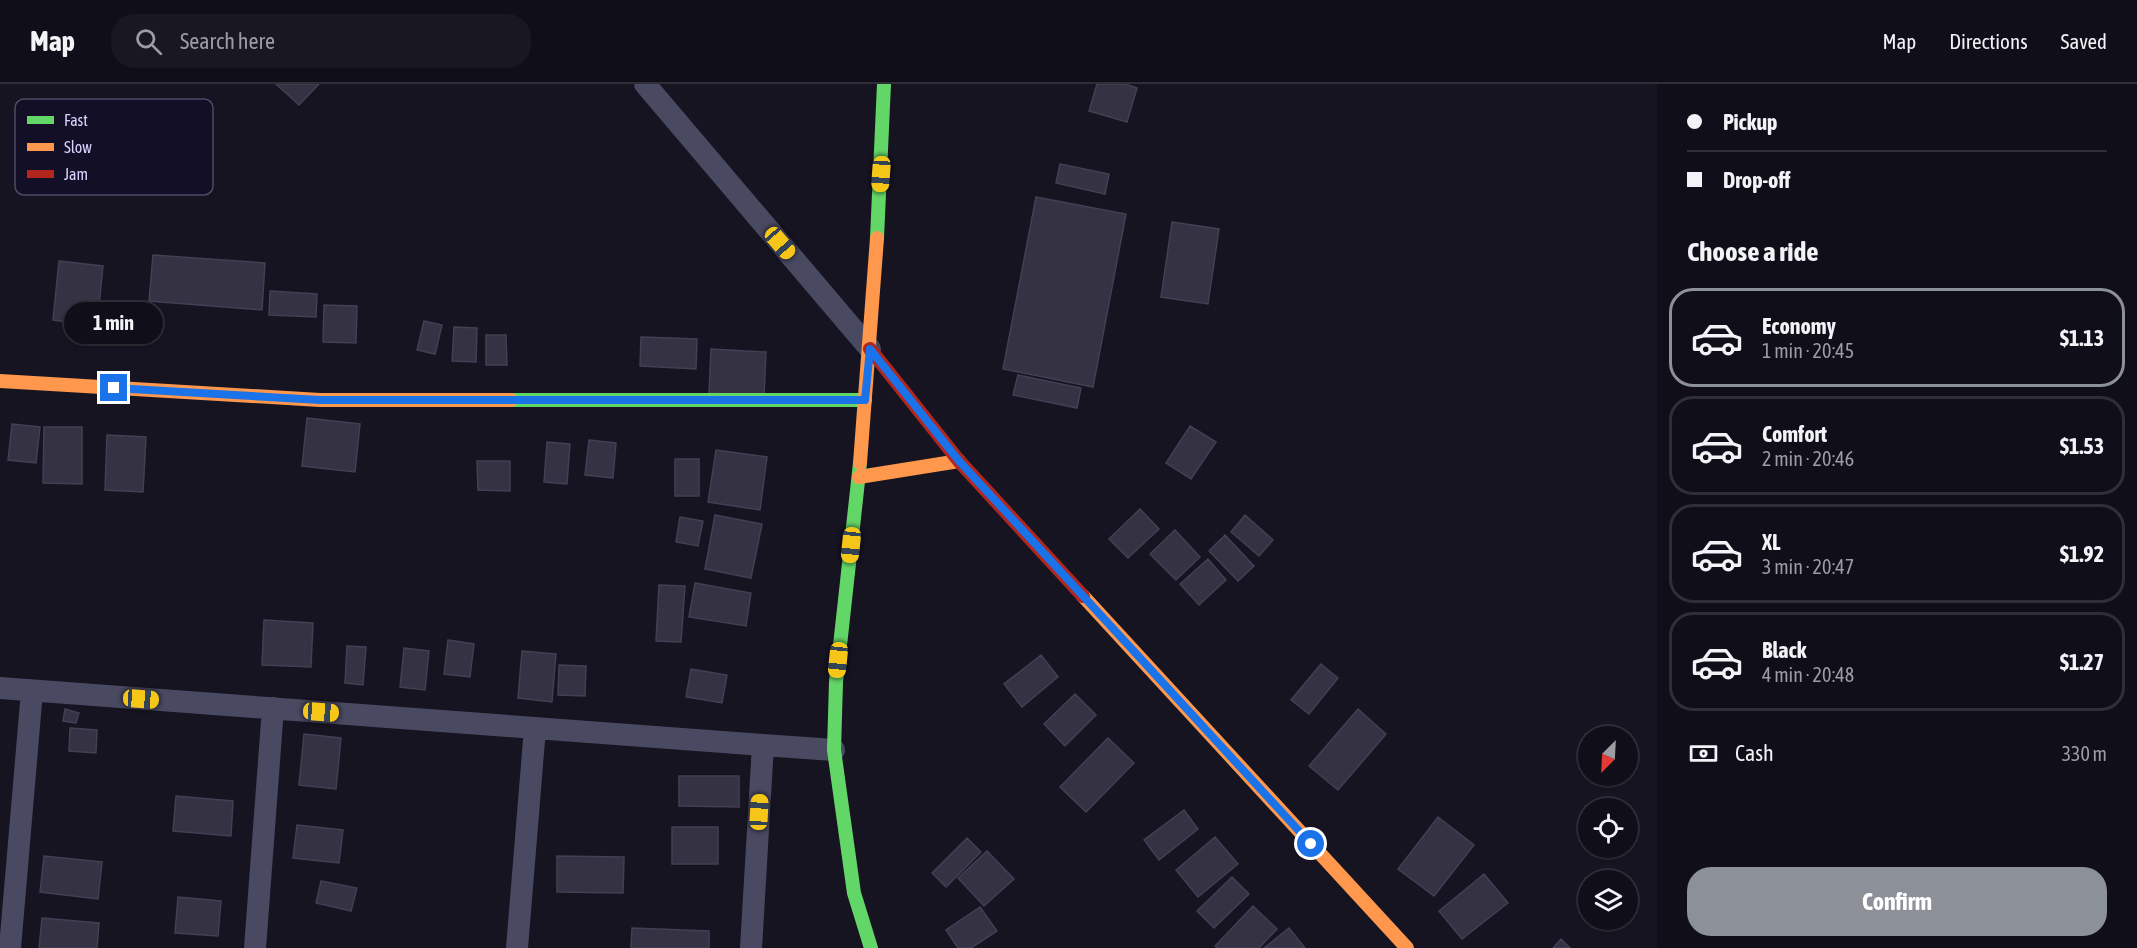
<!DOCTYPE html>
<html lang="en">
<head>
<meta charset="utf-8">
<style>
  body { margin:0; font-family:"Asap Condensed",sans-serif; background:#191822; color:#f1f3f6; height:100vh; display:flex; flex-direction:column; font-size:22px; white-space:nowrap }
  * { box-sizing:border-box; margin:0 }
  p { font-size:20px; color:#9c9ca2 }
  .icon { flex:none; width:33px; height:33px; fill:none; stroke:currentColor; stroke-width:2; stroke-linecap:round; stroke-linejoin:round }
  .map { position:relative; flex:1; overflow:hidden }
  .details { display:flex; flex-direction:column; background:#100f19; width:480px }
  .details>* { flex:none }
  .top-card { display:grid; align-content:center; height:132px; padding:0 30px; background:#100f19 }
  .needle { width:39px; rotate:204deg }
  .buttons { position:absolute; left:1578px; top:642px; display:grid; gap:12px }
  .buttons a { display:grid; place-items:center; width:60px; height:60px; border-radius:50%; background:#100f19; box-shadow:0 2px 4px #0004,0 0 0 2px #302f38; font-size:30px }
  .end { position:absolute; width:27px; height:27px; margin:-14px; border:8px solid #1a73e8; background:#fff; box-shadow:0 0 0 3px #fff }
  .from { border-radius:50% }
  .bubble { position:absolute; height:42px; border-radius:21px; background:#100f19; box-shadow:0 2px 4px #0004,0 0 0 2px #302f38; font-size:20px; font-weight:700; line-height:42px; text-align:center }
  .car { position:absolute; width:18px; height:36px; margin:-18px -9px; border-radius:8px; box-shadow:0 0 4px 2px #0007; background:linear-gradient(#f5c518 24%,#345 0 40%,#f5c518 0 76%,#345 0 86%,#f5c518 0) }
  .top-card b { display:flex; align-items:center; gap:21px; height:57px; font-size:22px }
  .top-card b+b { border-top:2px solid #302f38 }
  .top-card i { width:15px; height:15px; background:#f1f3f6 }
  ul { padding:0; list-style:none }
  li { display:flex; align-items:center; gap:18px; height:99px; margin:0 12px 9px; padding:0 18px; border:3px solid #302f38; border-radius:24px }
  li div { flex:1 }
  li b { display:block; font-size:22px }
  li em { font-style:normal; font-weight:700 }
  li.on { border-color:#8c9099 }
  li>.icon { width:54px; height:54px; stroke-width:1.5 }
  h2 { padding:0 30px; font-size:27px; line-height:72px }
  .pay { display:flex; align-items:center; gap:15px; height:66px; padding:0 30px; font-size:22px }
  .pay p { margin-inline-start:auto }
  .button { display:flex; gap:12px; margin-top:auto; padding:12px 30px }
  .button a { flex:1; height:69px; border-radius:24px; background:#8c9099; color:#fff; font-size:24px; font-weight:700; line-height:69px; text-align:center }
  header { display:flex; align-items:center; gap:36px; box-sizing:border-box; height:84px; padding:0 30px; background:#100f19; border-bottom:2px solid #302f38 }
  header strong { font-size:28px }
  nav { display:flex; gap:33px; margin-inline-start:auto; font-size:21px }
  .search { width:420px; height:54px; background:#191822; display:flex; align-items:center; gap:15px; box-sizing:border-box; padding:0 21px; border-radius:24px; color:#9c9ca2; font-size:22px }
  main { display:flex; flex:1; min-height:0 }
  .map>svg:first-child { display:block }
  .building { fill:#343243; stroke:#433f54; stroke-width:1.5 }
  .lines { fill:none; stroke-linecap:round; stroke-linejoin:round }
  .street { stroke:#4a4962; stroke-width:22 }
  .fast { stroke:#63d668; stroke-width:14 }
  .slow { stroke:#ff974d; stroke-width:14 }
  .jam { stroke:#b3261e; stroke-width:14 }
  .route { stroke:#1a73e8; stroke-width:8 }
  .key { fill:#130f26; stroke:#4e4a67; stroke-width:1.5 }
  .key-label { font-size:16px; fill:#d9d4ff }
</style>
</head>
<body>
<header>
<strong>Map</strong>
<div class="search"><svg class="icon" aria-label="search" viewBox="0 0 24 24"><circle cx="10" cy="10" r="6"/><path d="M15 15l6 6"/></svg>Search here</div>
<nav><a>Map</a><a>Directions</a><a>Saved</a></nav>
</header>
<main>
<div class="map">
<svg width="1657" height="864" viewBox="0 0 1657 864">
  <rect width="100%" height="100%" fill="#161421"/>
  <path class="building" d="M 276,0 L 319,0 L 299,21 Z
    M 1097,0 L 1125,0 L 1137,4 L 1127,38 L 1089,27 Z
    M 1060,80 L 1109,90 L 1105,110 L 1056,99 Z
    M 1036,113 L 1126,130 L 1093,303 L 1003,285 Z
    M 1172,138 L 1219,145 L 1208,220 L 1161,213 Z
    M 153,171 L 265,179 L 262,226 L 149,217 Z
    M 59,177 L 103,182 L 97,241 L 53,236 Z
    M 270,207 L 317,210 L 316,233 L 269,231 Z
    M 324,221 L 357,222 L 356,259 L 323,258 Z
    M 424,237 L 442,241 L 435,270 L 417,266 Z
    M 454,243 L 477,244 L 476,278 L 452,277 Z
    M 486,251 L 506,251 L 507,281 L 486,281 Z
    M 641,253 L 697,255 L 696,285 L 640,282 Z
    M 711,265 L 766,268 L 764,312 L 709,309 Z
    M 1018,291 L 1081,304 L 1077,324 L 1013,311 Z
    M 307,334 L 360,340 L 355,388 L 302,382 Z
    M 12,340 L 40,343 L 36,379 L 8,376 Z
    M 1190,342 L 1216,358 L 1191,395 L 1166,379 Z
    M 44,343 L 82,343 L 82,400 L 43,399 Z
    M 107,351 L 146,353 L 143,408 L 105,406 Z
    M 589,356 L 616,359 L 613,394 L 585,391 Z
    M 547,358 L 570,360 L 567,400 L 544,398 Z
    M 716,366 L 767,373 L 760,426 L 708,418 Z
    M 675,375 L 699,375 L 699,412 L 675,412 Z
    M 477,377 L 510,377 L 510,407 L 478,406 Z
    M 1140,425 L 1159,445 L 1128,474 L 1109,455 Z
    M 715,431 L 762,440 L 751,494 L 705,485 Z
    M 1245,431 L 1273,456 L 1259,472 L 1231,448 Z
    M 680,433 L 703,437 L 698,462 L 676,458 Z
    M 1175,446 L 1200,473 L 1176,496 L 1150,470 Z
    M 1225,451 L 1254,482 L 1238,497 L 1209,467 Z
    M 1208,475 L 1226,496 L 1199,521 L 1180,500 Z
    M 695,499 L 751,509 L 746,542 L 689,533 Z
    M 659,501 L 685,502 L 681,558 L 656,557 Z
    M 264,536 L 313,539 L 311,583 L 262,581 Z
    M 448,556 L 474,560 L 470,593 L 444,590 Z
    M 347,562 L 366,563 L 363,601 L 345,599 Z
    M 404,564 L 429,567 L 425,606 L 400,603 Z
    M 522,567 L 556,570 L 552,618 L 518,614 Z
    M 1041,571 L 1058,593 L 1022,623 L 1004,600 Z
    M 1321,580 L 1338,594 L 1309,630 L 1291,616 Z
    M 559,581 L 586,582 L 585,612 L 558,611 Z
    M 691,585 L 727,591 L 722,619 L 686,613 Z
    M 1075,610 L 1096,631 L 1065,662 L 1044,640 Z
    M 65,625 L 79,629 L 76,639 L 63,637 Z
    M 1358,625 L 1386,650 L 1338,706 L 1309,682 Z
    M 70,644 L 97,646 L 96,669 L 69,667 Z
    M 304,650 L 341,654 L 336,705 L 299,701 Z
    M 1108,654 L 1134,679 L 1086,728 L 1060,703 Z
    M 679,692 L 739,692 L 739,723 L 679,722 Z
    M 176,712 L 233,717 L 231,752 L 173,747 Z
    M 1184,726 L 1198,745 L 1159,776 L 1144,756 Z
    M 1438,733 L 1474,761 L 1434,812 L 1398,785 Z
    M 297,741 L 343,746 L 339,779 L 293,774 Z
    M 672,743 L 718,743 L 718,780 L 672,780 Z
    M 1215,753 L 1238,780 L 1198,813 L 1176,786 Z
    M 967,754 L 981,768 L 946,803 L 932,789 Z
    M 987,767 L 1014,795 L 984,822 L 958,794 Z
    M 44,772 L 102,778 L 98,815 L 40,808 Z
    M 557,772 L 624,773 L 623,809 L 557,808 Z
    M 1484,790 L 1508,819 L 1462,855 L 1439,827 Z
    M 1232,793 L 1249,810 L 1214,844 L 1197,827 Z
    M 321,797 L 357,804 L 351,827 L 316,819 Z
    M 178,813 L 221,817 L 218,852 L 175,849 Z
    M 1253,822 L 1277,845 L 1259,864 L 1218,864 L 1215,862 Z
    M 980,823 L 997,847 L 971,864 L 958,864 L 946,846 Z
    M 42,834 L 99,839 L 97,864 L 39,864 Z
    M 632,844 L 709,847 L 709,864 L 631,864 Z
    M 1289,844 L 1305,864 L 1264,864 Z
    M 1561,855 L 1570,864 L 1553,864 Z"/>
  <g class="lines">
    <path class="street" d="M 645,0 L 870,265
      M 0,604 L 763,661
      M 10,864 L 32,607
      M 255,864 L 273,624
      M 517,864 L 535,644
      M 751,864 L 763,661 L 834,666"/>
    <path class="fast" d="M 877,154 L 884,0
      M 511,316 L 865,316
      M 860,379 L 836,598 L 834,666 L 854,809 L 871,864"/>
    <path class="slow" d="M 0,297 L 320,316 L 511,316
      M 860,379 L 877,154
      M 859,393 L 959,377
      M 1083,512 L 1407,864"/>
    <path class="jam" d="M 870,265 L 959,377 L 1083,512"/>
  </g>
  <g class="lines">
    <path class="route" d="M 114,304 L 320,316 L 865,316 L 870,265 L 959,377 L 1311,760"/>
  </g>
  <rect x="15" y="15" width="198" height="96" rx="9" class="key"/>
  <rect x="27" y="32" width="27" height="8" fill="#63d668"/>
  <rect x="27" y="59" width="27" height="8" fill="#ff974d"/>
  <rect x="27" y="86" width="27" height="8" fill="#b3261e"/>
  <g class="key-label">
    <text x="64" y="42">Fast</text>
    <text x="64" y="69">Slow</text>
    <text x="64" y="96">Jam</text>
  </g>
</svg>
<div class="buttons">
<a><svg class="needle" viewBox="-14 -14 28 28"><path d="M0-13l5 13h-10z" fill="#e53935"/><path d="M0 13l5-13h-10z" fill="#9c9ca2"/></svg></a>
<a><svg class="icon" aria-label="locate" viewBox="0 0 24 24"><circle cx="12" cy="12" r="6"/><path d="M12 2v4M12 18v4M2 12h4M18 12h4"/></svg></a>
<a><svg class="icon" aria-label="layers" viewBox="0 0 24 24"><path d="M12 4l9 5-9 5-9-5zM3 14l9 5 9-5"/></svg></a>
</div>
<i class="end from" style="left:1311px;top:760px"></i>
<i class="end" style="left:114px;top:304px"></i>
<div class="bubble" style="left:64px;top:218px;width:99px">1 min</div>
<i class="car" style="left:881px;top:90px;rotate:184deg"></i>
<i class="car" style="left:780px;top:159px;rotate:139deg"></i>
<i class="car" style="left:851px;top:461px;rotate:186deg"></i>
<i class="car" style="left:838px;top:576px;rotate:186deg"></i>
<i class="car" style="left:141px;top:615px;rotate:94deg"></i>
<i class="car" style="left:321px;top:628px;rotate:94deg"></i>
<i class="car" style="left:759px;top:728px;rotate:3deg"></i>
</div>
<section class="details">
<div class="top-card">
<b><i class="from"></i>Pickup</b>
<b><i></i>Drop-off</b>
</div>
<h2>Choose a ride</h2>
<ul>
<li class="on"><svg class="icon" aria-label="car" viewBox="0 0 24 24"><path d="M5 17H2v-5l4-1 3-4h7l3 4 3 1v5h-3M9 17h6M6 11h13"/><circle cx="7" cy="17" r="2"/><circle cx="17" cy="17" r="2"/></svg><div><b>Economy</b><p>1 min · 20:45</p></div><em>$1.13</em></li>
<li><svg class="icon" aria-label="car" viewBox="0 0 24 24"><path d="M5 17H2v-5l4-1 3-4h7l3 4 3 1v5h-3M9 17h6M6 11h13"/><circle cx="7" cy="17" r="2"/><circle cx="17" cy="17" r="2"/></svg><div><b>Comfort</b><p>2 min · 20:46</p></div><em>$1.53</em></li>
<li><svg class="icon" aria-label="car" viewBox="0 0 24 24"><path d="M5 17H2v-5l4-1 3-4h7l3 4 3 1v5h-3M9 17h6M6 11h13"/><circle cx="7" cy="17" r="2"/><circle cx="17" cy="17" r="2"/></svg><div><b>XL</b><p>3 min · 20:47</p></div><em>$1.92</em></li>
<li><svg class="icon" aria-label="car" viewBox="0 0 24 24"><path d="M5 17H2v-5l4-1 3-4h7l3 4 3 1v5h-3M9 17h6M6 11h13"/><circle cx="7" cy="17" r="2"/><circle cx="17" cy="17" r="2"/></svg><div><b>Black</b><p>4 min · 20:48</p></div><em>$1.27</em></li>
</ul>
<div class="pay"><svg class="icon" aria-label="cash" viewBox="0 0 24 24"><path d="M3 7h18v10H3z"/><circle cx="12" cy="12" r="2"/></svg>Cash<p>330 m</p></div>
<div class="button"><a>Confirm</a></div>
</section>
</main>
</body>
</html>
